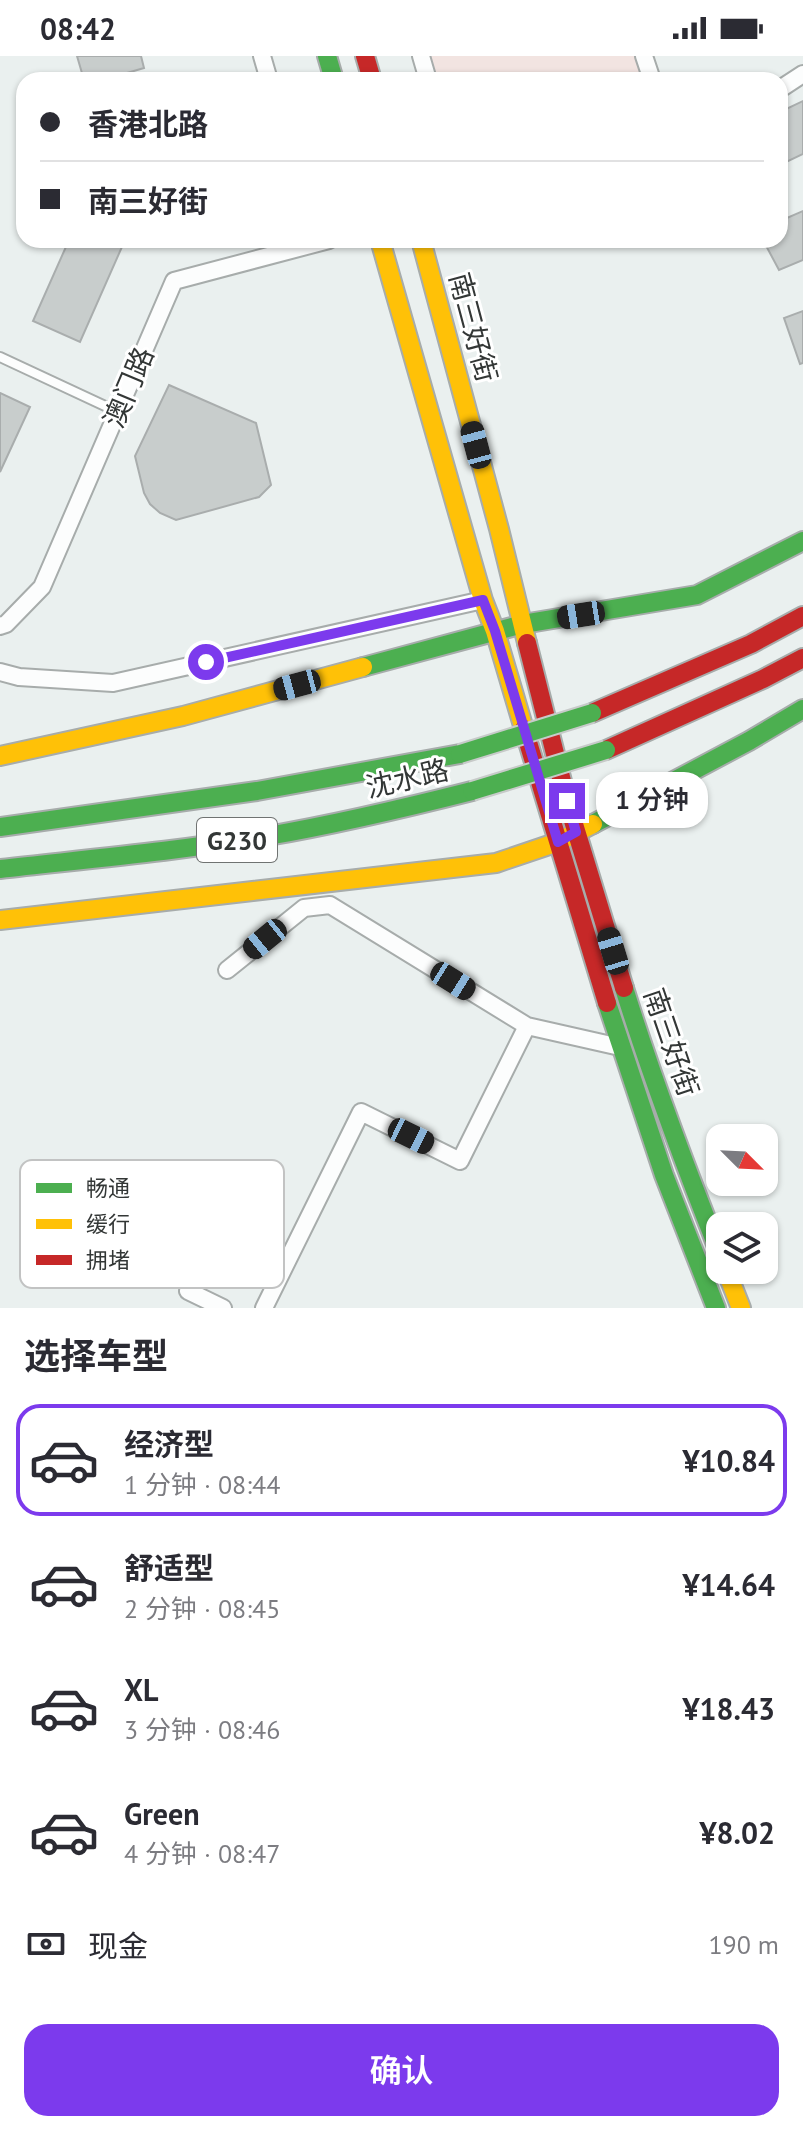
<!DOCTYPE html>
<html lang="zh">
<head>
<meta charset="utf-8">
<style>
  body { margin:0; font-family:"PT Sans","Noto Sans SC",sans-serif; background:#f2f2f3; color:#2b2b33; height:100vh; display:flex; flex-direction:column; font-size:30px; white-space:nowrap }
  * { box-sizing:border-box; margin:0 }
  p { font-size:26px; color:#7c7c81 }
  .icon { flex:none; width:44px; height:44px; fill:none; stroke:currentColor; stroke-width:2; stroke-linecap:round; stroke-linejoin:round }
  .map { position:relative; height:1252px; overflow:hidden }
  .drawer { display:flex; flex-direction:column; background:#fff; flex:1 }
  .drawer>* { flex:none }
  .guide { position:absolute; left:16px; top:16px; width:772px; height:176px; border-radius:24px; box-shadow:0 2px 6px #0004; display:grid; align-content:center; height:176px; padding:0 24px; background:#fff }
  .needle { width:52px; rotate:114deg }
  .controls { position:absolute; left:706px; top:1068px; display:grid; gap:16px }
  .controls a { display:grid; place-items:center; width:72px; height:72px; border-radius:16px; background:#fff; box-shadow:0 2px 6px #0004; font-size:40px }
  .end { position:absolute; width:36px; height:36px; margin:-18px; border:10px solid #7c3aed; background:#fff; box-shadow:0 0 0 4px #fff }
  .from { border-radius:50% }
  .bubble { position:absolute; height:56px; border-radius:24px; background:#fff; box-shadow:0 2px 6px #0004; font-size:26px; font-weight:600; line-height:56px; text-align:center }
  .car { position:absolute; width:24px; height:48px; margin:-24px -12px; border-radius:10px; box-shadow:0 0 6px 2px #0007; background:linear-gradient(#222 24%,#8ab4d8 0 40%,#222 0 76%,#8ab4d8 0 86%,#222 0) }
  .guide b { display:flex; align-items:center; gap:28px; height:76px; font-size:30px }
  .guide b+b { border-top:2px solid #e1e1e2 }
  .guide i { width:20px; height:20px; background:#2b2b33 }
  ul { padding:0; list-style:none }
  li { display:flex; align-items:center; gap:24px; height:112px; margin:0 16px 12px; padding:0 8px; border:4px solid transparent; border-radius:24px }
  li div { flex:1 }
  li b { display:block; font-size:30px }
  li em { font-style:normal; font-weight:600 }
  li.current { border-color:#7c3aed }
  li>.icon { width:72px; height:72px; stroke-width:1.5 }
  h2 { padding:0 24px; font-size:36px; line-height:96px }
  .pay { display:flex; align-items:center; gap:20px; height:88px; padding:0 24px; font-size:30px }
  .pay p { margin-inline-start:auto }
  .primary-button { display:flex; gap:16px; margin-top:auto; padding:16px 24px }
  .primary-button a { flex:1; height:92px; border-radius:24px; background:#7c3aed; color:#fff; font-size:32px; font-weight:600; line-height:92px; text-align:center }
  .status { display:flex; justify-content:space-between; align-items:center; height:56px; padding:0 40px; background:#fff; direction:ltr }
  .status svg { height:22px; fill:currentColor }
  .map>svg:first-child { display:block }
  .green { fill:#f2e4e1 }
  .building { fill:#c8cdcc; stroke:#a9adad; stroke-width:2 }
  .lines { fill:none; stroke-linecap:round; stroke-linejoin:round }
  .lane-casing { stroke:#a7acab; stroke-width:12 }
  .street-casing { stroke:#a7acab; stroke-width:20 }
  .fast-casing { stroke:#a7acab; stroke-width:22 }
  .slow-casing { stroke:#a7acab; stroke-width:22 }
  .jam-casing { stroke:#a7acab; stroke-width:22 }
  .lane { stroke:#fcfdfd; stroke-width:8 }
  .street { stroke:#fcfdfd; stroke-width:16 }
  .fast { stroke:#4caf50; stroke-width:18 }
  .slow { stroke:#ffc107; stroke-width:18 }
  .jam { stroke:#c62828; stroke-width:18 }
  .fast-bridge-casing { stroke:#c7cac9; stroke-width:22; stroke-linecap:butt }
  .fast-bridge { stroke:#4caf50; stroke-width:18 }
  .route { stroke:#7c3aed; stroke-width:10 }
  .labels { text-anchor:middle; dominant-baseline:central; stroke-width:6; stroke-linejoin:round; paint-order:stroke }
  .shield { fill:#fff; stroke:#707372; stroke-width:2 }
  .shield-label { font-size:26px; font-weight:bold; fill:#333736 }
  .street-label { font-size:28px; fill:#333736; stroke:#fff }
  .key { fill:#fff; stroke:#c2c3c3; stroke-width:2 }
  .key-label { font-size:22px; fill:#333736 }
</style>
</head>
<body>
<div class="status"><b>08:42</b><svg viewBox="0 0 49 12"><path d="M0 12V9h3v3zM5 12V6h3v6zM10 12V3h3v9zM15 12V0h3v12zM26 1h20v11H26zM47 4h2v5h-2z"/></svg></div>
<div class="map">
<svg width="803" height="1252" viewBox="0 0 803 1252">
  <rect width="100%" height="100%" fill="#eaf0ef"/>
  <path class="green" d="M 421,0 L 644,0 L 652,24 L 428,24 Z"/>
  <path class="building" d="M 77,0 L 141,0 L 144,12 L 103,24 L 84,24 Z
    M 803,45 L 803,98 L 780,109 L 780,56 Z
    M 803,155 L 803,204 L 779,214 L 763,184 L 780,184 L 780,165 Z
    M 69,184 L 125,184 L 80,286 L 33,265 Z
    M 803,255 L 803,307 L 800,308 L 784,262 Z
    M 169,329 L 256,367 L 271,429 L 259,441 L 176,464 L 160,457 L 150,448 L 144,437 L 135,400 Z
    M 0,337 L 30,351 L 0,416 Z"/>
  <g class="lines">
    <g class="lane-casing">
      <path id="lane" d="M 0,301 L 118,356"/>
    </g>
    <g class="street-casing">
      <path id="street" d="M 262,0 L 269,24
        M 421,0 L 428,24
        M 644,0 L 652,24
        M 780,33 L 803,18
        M 0,570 L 6,568 L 42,531 L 174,225 L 329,184
        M 0,616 L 19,621 L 113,627 L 483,544
        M 227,914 L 304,852 L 330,849 L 527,970 L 620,991
        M 188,1235 L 223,1252
        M 264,1252 L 361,1056 L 460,1105 L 527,970"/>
    </g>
    <g class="fast-casing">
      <path id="fast" d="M 327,0 L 334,24
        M 363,611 L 523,568 L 697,539 L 803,485
        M 593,768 L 749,685 L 803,653
        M 0,771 L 257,735 L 460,698
        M 0,813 C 89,803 179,795 268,780 C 337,768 405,752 472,735
        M 624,932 C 652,1022 685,1110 720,1198
        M 607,947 L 664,1119 L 716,1252"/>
    </g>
    <g class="slow-casing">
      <path id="slow" d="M 380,184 L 483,544 L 495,575 L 524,673
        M 421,184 L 499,473 L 527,587
        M 0,700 L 183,660 L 363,611
        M 0,864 L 496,807 L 558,786 L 593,768
        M 726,1214 L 741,1252"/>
    </g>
    <g class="jam-casing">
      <path id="jam" d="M 365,0 L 372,24
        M 527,587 L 567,745 L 624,932
        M 592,657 L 751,588 L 803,560
        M 524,673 L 607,947
        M 606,694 L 763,623 L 803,602"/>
    </g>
    <use href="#lane" class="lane"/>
    <use href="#street" class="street"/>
    <use href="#fast" class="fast"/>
    <use href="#slow" class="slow"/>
    <use href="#jam" class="jam"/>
    <g class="fast-bridge-casing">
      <path id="fast-bridge" d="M 460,698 L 592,657
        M 472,735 L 606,694"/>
    </g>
    <use href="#fast-bridge" class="fast-bridge"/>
  </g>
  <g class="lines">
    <path class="route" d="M 206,606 L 483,544 L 495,575 L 558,786 L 576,776 L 567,745"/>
  </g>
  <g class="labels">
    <rect class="shield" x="197" y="762" width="80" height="44" rx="6"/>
    <g class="shield-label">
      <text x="237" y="784">G230</text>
    </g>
    <g class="street-label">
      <text transform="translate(474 271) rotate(75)">南三好街</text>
      <text transform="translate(128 331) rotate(-67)">澳门路</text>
      <text transform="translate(407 722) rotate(-13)">沈水路</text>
      <text transform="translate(672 986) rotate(71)">南三好街</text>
    </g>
  </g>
  <rect x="20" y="1104" width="264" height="128" rx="12" class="key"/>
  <rect x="36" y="1127" width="36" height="10" fill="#4caf50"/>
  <rect x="36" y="1163" width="36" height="10" fill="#ffc107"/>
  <rect x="36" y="1199" width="36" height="10" fill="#c62828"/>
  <g class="key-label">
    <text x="86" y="1140">畅通</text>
    <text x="86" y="1176">缓行</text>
    <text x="86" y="1212">拥堵</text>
  </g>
</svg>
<div class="controls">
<a><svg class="needle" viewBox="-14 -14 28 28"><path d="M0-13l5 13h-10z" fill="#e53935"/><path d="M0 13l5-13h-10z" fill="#7c7c81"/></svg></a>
<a><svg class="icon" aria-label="layers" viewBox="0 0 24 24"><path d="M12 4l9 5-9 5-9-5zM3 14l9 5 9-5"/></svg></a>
</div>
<i class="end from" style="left:206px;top:606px"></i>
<i class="end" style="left:567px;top:745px"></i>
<div class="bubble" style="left:596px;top:716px;width:112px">1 分钟</div>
<i class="car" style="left:476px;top:389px;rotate:345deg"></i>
<i class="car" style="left:581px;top:559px;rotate:261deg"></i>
<i class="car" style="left:297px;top:629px;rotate:255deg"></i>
<i class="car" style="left:265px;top:883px;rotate:231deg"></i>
<i class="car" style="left:613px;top:895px;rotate:343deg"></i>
<i class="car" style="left:453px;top:925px;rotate:122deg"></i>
<i class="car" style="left:411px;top:1080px;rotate:116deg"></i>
<div class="guide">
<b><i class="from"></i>香港北路</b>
<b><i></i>南三好街</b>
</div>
</div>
<section class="drawer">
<h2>选择车型</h2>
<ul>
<li class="current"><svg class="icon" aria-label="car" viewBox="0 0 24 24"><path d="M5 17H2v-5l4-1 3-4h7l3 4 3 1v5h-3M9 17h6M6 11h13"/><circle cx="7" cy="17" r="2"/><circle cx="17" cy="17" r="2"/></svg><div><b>经济型</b><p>1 分钟 · 08:44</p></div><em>¥10.84</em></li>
<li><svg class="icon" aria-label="car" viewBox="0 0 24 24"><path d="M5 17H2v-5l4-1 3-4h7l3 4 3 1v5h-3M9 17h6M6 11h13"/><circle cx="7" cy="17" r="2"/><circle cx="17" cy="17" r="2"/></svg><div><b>舒适型</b><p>2 分钟 · 08:45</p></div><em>¥14.64</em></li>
<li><svg class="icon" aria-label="car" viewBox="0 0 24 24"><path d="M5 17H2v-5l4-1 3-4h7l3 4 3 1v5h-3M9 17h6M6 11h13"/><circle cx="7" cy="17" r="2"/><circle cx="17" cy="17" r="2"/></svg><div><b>XL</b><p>3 分钟 · 08:46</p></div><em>¥18.43</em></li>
<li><svg class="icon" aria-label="car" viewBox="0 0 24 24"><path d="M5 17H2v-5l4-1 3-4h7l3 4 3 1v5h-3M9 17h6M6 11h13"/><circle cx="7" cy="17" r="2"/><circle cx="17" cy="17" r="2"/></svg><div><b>Green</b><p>4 分钟 · 08:47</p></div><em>¥8.02</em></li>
</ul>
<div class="pay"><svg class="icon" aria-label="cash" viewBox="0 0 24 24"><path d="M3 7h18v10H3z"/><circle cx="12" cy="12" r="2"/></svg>现金<p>190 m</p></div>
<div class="primary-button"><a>确认</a></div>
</section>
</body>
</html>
